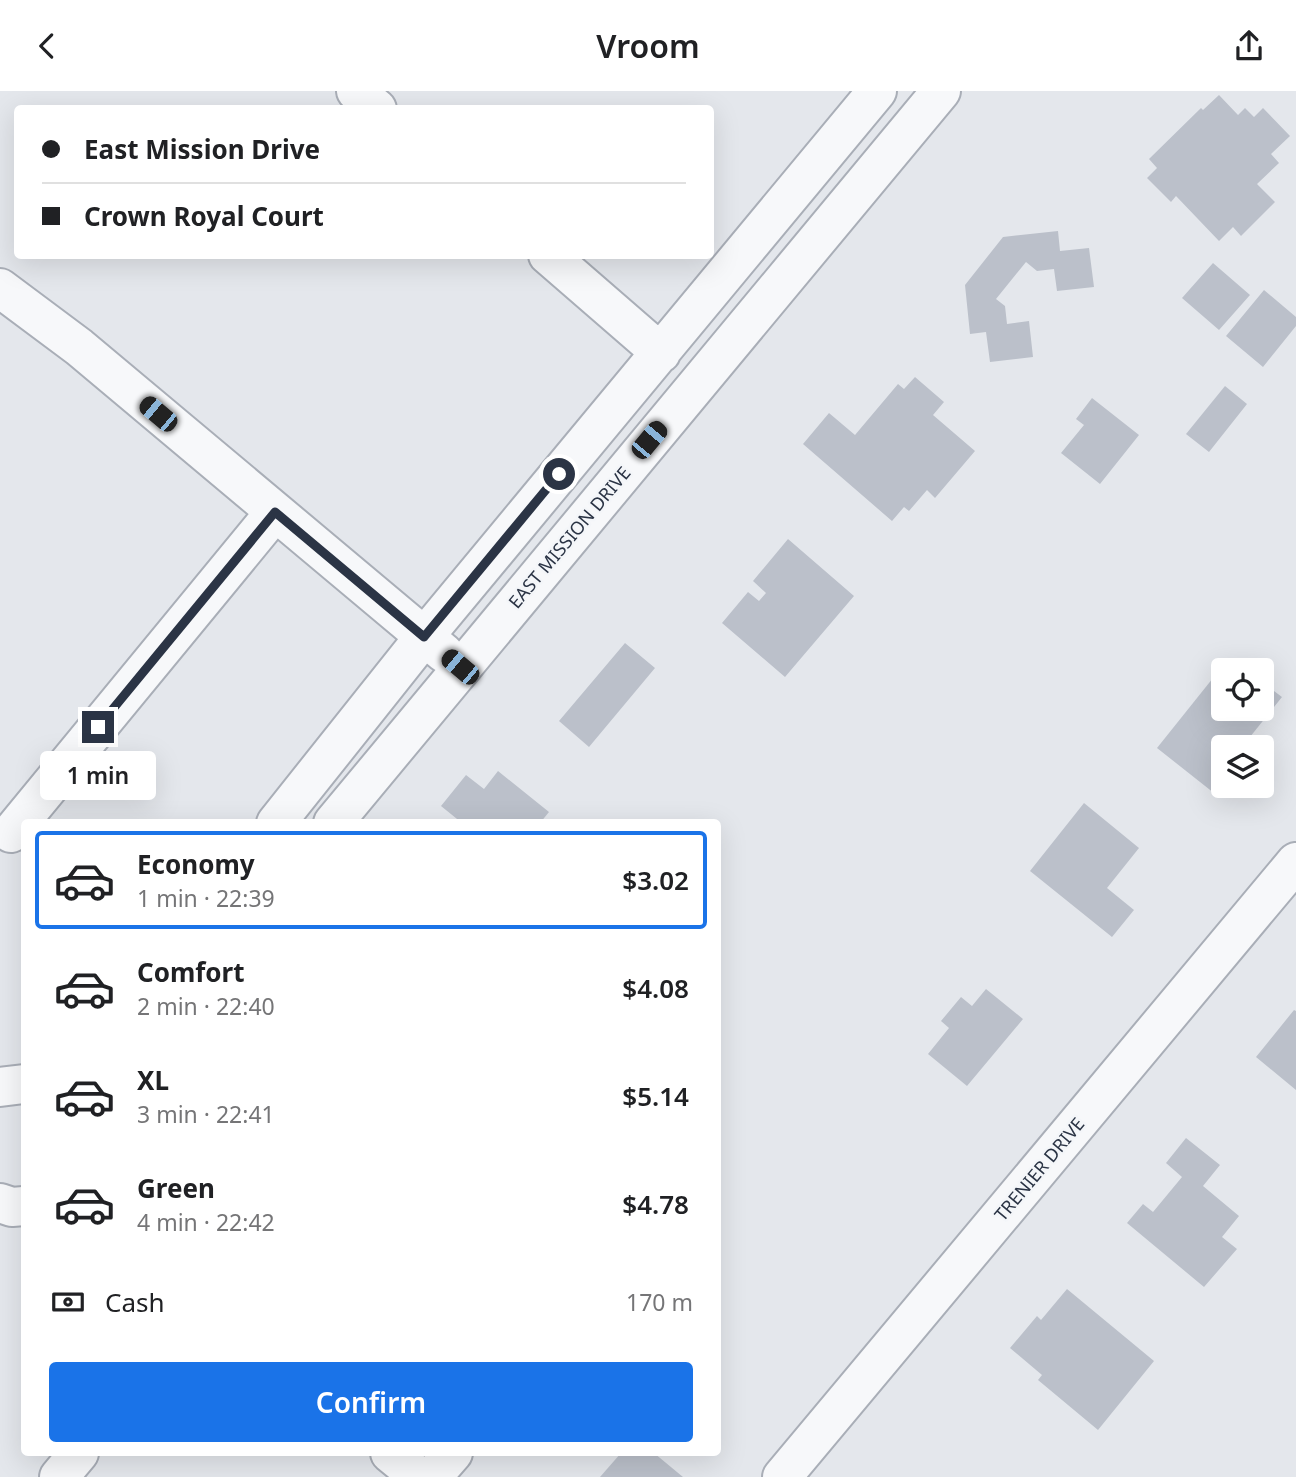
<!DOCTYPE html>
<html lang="en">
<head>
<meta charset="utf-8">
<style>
  body { margin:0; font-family:"Noto Sans",sans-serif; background:#f6f6f6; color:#202124; height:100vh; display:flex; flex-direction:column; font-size:26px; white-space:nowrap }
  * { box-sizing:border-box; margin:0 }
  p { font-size:23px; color:#757577 }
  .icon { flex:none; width:38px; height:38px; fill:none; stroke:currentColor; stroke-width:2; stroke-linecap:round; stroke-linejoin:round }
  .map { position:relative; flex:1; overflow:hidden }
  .side { position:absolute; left:21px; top:728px; width:700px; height:637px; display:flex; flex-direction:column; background:#fff; border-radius:7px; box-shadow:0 7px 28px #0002 }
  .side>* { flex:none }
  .banner { position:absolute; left:14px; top:14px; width:700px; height:154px; border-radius:7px; box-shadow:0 7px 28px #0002; display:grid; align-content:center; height:154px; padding:0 28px; background:#fff }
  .tools { position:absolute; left:1211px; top:567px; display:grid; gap:14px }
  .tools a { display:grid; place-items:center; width:63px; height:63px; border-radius:7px; background:#fff; box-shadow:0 7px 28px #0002; font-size:35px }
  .end { position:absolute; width:32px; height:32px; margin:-16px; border:9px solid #2b3445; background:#fff; box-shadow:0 0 0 4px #fff }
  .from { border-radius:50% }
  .bubble { position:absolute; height:49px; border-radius:7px; background:#fff; box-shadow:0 7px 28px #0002; font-size:23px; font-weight:600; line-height:49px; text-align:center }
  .car { position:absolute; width:21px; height:42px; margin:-21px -10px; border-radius:9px; box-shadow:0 0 5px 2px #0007; background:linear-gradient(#222 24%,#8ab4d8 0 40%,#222 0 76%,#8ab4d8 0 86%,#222 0) }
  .banner b { display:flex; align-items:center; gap:24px; height:66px; font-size:26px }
  .banner b+b { border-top:2px solid #e0e0e0 }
  .banner i { width:18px; height:18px; background:#202124 }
  ul { padding:12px 0 0; list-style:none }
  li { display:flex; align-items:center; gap:21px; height:98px; margin:0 14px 10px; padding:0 14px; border:4px solid transparent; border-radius:7px }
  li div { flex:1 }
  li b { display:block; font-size:26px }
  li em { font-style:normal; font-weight:600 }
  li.active { border-color:#1a73e8 }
  li>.icon { width:63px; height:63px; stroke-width:1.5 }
  .pay { display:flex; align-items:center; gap:18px; height:77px; padding:0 28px; font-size:26px }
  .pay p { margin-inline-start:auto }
  .action { display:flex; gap:14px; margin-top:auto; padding:14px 28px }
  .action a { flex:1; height:80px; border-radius:7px; background:#1a73e8; color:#fff; font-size:28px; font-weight:600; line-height:80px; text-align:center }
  header { display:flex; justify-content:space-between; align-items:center; height:91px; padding:0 28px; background:#fff; font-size:32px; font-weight:600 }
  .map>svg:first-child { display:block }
  .building { fill:#bbc0ca }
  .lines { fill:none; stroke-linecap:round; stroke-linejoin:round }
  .minor-casing { stroke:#a9aeb7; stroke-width:42 }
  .minor { stroke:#f7f8fa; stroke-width:38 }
  .route { stroke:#2b3445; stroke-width:9 }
  .labels { text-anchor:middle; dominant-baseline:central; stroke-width:5; stroke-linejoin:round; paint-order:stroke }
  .street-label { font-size:18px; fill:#2b3445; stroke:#f4f6f9 }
</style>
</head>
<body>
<header><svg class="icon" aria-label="back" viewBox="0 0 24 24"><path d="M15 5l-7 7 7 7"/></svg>Vroom<svg class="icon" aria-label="share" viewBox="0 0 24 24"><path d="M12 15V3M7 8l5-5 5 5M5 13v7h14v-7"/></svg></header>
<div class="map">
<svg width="1296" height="1386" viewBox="0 0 1296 1386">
  <rect width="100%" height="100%" fill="#e4e7ec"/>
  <path class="building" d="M 1219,4 L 1238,24 L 1245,17 L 1254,26 L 1263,17 L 1290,45 L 1271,63 L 1279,72 L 1257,93 L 1275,111 L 1241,145 L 1233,136 L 1219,150 L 1176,105 L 1171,111 L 1147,87 L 1157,77 L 1149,68 L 1201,17 L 1203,19 Z
    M 1058,140 L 1060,160 L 1089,157 L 1094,196 L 1057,200 L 1054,178 L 1037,180 L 1026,171 L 996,208 L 1005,215 L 1007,233 L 1029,230 L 1033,266 L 990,271 L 986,241 L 970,243 L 965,194 L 1003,146 Z
    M 1213,172 L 1250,204 L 1219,239 L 1182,207 Z
    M 1264,199 L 1296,226 L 1296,235 L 1263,276 L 1226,245 Z
    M 915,286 L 944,311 L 933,324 L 975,360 L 935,407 L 927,399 L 909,420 L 904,416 L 892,430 L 803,353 L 829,322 L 855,344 L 898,293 L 904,298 Z
    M 1225,295 L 1247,313 L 1209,361 L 1186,343 Z
    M 1092,307 L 1139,344 L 1100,393 L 1061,362 L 1084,334 L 1076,328 Z
    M 788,448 L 854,505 L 785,586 L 722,532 L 748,501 L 759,510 L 766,502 L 753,490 Z
    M 625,552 L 655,577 L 589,656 L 559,630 Z
    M 1217,582 L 1223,587 L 1223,618 L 1262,618 L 1262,591 L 1282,606 L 1242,656 L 1223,656 L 1223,695 L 1228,695 L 1219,706 L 1157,657 Z
    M 498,680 L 549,721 L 540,732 L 462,732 L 441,715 L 466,684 L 484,698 Z
    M 1084,712 L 1139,757 L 1107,797 L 1134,819 L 1112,846 L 1030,780 Z
    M 986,898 L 1023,928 L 967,995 L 928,963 L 949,937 L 941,930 L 961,906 L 972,915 Z
    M 1294,919 L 1296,920 L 1296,999 L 1256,966 Z
    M 1186,1047 L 1220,1074 L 1203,1095 L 1239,1125 L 1222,1146 L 1237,1158 L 1204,1196 L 1127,1132 L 1143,1113 L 1153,1121 L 1182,1086 L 1166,1072 Z
    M 1067,1198 L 1154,1270 L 1098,1339 L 1038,1289 L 1042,1284 L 1010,1257 L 1037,1225 L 1041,1229 Z
    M 621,1362 L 654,1362 L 683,1386 L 600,1386 Z"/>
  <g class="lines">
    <g class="minor-casing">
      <path id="minor" d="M 356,0 L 377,18
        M 548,164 L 661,262
        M 0,197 L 79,256 L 444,562
        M 276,732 L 424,546 L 877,0
        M 333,732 L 941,0
        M 11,742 L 275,421
        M 0,996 L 24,993
        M 0,1112 L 12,1116 L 24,1115
        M 390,1362 L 419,1386
        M 59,1386 L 79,1362
        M 432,1386 L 453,1362
        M 782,1386 L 1296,771"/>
    </g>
    <use href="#minor" class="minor"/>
  </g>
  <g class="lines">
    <path class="route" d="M 98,636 L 275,421 L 424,546 L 559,383"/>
  </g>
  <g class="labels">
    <g class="street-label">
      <text transform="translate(569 446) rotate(-50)">EAST MISSION DRIVE</text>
      <text transform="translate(1039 1078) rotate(-50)">TRENIER DRIVE</text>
    </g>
  </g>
</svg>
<div class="tools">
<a><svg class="icon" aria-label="locate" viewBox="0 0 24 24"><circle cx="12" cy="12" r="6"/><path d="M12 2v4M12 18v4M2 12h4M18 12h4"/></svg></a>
<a><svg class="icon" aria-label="layers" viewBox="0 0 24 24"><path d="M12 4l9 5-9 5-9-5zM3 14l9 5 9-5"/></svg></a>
</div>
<i class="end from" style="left:559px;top:383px"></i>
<i class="end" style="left:98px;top:636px"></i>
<div class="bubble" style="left:40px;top:660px;width:116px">1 min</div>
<i class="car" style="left:158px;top:323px;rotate:310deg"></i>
<i class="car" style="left:649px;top:349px;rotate:40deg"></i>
<i class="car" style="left:460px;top:576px;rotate:310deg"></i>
<div class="banner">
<b><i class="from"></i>East Mission Drive</b>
<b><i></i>Crown Royal Court</b>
</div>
<section class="side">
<ul>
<li class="active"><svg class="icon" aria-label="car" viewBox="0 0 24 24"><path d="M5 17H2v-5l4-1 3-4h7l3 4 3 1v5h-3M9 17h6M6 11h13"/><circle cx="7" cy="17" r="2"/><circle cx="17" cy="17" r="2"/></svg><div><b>Economy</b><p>1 min · 22:39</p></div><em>$3.02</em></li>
<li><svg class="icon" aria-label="car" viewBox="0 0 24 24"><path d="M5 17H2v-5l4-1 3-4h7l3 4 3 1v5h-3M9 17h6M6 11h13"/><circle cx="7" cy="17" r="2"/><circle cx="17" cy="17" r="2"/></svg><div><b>Comfort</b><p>2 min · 22:40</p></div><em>$4.08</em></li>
<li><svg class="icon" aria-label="car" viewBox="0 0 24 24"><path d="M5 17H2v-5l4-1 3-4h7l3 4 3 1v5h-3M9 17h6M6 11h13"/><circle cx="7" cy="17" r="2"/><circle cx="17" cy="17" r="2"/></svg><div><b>XL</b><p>3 min · 22:41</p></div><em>$5.14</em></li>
<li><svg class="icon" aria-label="car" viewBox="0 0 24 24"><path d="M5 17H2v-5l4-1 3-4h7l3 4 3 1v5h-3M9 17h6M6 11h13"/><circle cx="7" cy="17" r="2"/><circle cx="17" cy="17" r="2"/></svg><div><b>Green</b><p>4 min · 22:42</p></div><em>$4.78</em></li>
</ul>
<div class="pay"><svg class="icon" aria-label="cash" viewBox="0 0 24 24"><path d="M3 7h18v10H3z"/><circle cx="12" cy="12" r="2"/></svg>Cash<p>170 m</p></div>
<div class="action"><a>Confirm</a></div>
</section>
</div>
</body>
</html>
